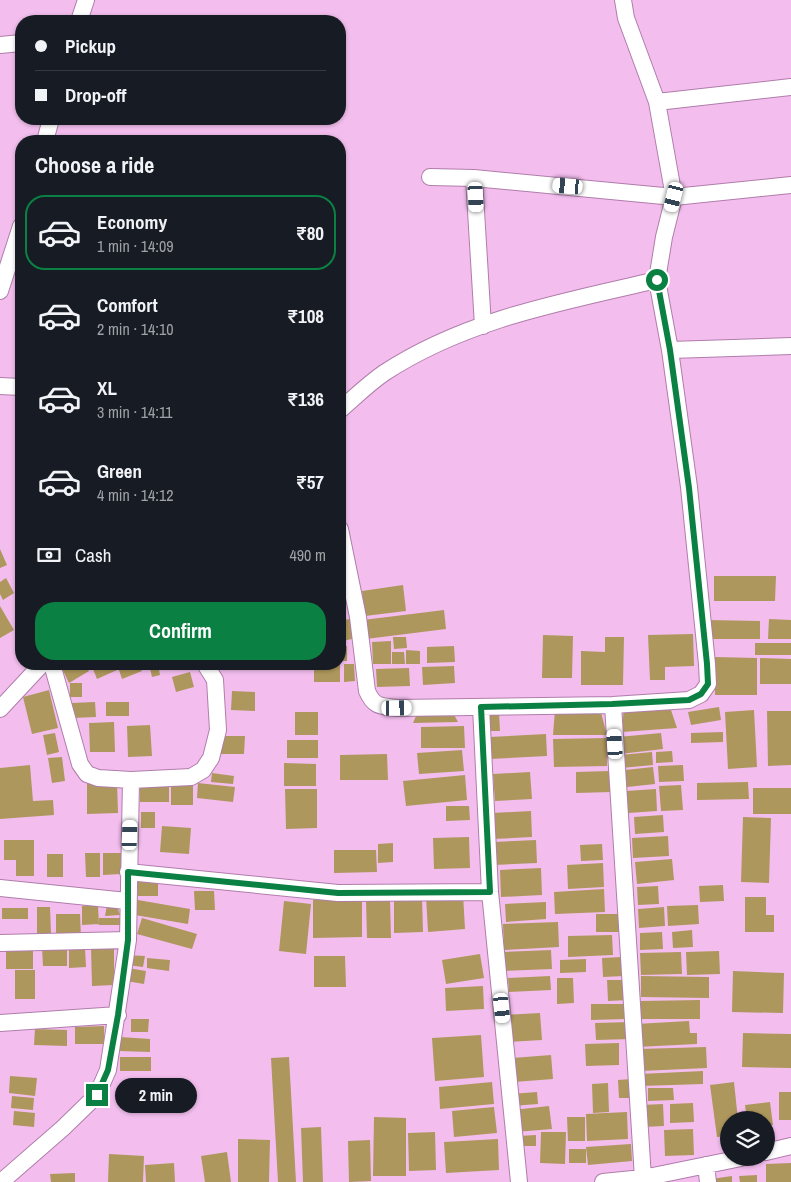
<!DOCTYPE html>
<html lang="en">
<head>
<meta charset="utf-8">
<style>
  body { margin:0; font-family:"Archivo Narrow",sans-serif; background:#20242c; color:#f1f3f6; height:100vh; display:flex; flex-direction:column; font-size:19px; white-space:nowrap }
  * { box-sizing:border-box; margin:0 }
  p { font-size:16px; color:#9ea1a6 }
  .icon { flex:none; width:28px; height:28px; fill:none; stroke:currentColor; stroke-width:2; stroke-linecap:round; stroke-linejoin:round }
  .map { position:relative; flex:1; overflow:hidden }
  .details { position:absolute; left:15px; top:135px; width:331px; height:535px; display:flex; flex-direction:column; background:#171b24; border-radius:20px; box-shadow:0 1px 4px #0004 }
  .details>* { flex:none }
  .guide { position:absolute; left:15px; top:15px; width:331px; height:110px; border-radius:20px; box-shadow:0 1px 4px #0004; display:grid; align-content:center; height:110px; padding:0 20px; background:#171b24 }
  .buttons { position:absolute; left:720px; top:1111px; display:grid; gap:10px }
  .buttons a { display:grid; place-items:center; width:55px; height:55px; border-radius:50%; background:#171b24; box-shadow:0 1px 4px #0004; font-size:25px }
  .end { position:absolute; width:22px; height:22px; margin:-11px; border:6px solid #0b8043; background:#fff; box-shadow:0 0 0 2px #fff }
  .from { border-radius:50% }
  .bubble { position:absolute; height:35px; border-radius:18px; background:#171b24; box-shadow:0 1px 4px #0004; font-size:16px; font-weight:700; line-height:35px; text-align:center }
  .car { position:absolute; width:15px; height:30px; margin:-15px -8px; border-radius:6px; box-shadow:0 0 4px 1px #0007; background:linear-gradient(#fff 24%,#345 0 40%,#fff 0 76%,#345 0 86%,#fff 0) }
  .guide b { display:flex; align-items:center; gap:18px; height:48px; font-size:19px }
  .guide b+b { border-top:1px solid #363941 }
  .guide i { width:12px; height:12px; background:#f1f3f6 }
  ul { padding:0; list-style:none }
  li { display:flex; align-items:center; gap:15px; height:75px; margin:0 10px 8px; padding:0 10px; border:2px solid transparent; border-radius:20px }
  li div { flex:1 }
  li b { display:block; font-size:19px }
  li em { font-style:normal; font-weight:700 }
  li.active { border-color:#0b8043 }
  li>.icon { width:45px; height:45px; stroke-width:1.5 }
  h2 { padding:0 20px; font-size:22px; line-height:60px }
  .pay { display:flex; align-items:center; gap:12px; height:55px; padding:0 20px; font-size:19px }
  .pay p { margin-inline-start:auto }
  .primary-button { display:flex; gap:10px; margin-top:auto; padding:10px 20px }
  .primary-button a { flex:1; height:58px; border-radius:20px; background:#0b8043; color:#fff; font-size:20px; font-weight:700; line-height:58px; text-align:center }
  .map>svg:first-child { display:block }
  .building { fill:#ae975c }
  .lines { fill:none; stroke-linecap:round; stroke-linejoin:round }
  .street-casing { stroke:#b07dab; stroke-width:18 }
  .street { stroke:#fff; stroke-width:16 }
  .route { stroke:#0b8043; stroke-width:6 }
</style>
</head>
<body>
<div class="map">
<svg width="791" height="1182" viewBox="0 0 791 1182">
  <rect width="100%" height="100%" fill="#f3beee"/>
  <path class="building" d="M 0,549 L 7,565 L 0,568 Z
    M 714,576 L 776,576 L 775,601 L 714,601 Z
    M 6,578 L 14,593 L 3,600 L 0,594 L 0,582 Z
    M 403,585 L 406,611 L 365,616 L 362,591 Z
    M 21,590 L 21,605 L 15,594 Z
    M 0,606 L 14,630 L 0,638 Z
    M 444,610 L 446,629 L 366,639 L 363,620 Z
    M 351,619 L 352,639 L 342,641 L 341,620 Z
    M 769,619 L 791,620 L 791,639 L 768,639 Z
    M 707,620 L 760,621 L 760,639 L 707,639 Z
    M 693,634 L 694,666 L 665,667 L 665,680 L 650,680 L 648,635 Z
    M 543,635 L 573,636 L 572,678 L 542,678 Z
    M 393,637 L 406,637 L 407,648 L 394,649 Z
    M 605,637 L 624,637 L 623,685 L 581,685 L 581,651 L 605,652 Z
    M 391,641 L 391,664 L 373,664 L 372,642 Z
    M 755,643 L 791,643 L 791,655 L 755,655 Z
    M 340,646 L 347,646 L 347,661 L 340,661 Z
    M 454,646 L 455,662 L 427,663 L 427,647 Z
    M 406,650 L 420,651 L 420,664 L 406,664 Z
    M 392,652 L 404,652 L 405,664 L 392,664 Z
    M 715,657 L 757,658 L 757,695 L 715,695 Z
    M 760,658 L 791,659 L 791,684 L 760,684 Z
    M 60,664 L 84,664 L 89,671 L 69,683 Z
    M 91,664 L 114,664 L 117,670 L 97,679 Z
    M 117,664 L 140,664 L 142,671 L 122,679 Z
    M 149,664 L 158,664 L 160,675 L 152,677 Z
    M 314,664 L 340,664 L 340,682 L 314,682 Z
    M 344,664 L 354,664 L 355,681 L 344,682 Z
    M 454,666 L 455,683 L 423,685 L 422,667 Z
    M 409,668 L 410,686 L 377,687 L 376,669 Z
    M 190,672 L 194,687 L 176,692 L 172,677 Z
    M 70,683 L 82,683 L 82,697 L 70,697 Z
    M 49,690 L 58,728 L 32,734 L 23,697 Z
    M 232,691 L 255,692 L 255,711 L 231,710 Z
    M 95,702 L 96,717 L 72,718 L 71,703 Z
    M 106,702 L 129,702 L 129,716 L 106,716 Z
    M 624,704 L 669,704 L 677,728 L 622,732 Z
    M 599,705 L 607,735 L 553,735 L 555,710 Z
    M 719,707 L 721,720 L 691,725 L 688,712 Z
    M 754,710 L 757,767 L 728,769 L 725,712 Z
    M 418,711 L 452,711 L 458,722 L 413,723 Z
    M 767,711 L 791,711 L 791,765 L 768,766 Z
    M 295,712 L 318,712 L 318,735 L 295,735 Z
    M 499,713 L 500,731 L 483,731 L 482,714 Z
    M 114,722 L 115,752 L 90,752 L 89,723 Z
    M 150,725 L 152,756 L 128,757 L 127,726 Z
    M 464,726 L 465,748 L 421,748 L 421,727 Z
    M 723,732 L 723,742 L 691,743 L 691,733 Z
    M 55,733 L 59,752 L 47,755 L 43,735 Z
    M 661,733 L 663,749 L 620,754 L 618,737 Z
    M 546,734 L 547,756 L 490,759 L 489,737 Z
    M 221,736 L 245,736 L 244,754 L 221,754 Z
    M 607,738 L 607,766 L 554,767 L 553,739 Z
    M 287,740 L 318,740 L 318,758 L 287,758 Z
    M 462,750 L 464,771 L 419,774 L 417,753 Z
    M 672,751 L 673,762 L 656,763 L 656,752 Z
    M 652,752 L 653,765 L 621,768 L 620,755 Z
    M 387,754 L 388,780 L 340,780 L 340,755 Z
    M 62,757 L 65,781 L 52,783 L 48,758 Z
    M 284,763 L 316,764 L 316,786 L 284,786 Z
    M 30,765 L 33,801 L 53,800 L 54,815 L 0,819 L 0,768 Z
    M 683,765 L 684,781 L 659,782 L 658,766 Z
    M 653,767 L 655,784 L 627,787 L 625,770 Z
    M 610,771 L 611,792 L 576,793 L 576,772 Z
    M 530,772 L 532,799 L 495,801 L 493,774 Z
    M 212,773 L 234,776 L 233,784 L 211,782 Z
    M 465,775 L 467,800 L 406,806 L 403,781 Z
    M 117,782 L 118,813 L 87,814 L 87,783 Z
    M 193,782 L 193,805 L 171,805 L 171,783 Z
    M 748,782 L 749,799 L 697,800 L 697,783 Z
    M 140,783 L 169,784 L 169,802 L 140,802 Z
    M 198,783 L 235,787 L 233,802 L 197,798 Z
    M 681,785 L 683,810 L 661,811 L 659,786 Z
    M 753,788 L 791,788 L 791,814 L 753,814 Z
    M 285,789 L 317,789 L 317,828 L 286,829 Z
    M 656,789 L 657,811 L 628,813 L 626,791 Z
    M 446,806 L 469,806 L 470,820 L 446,821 Z
    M 531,811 L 532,837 L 493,839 L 492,813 Z
    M 141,812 L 155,812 L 155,828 L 141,828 Z
    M 663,815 L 664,832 L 635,834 L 634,817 Z
    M 743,817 L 771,818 L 769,883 L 741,882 Z
    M 162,826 L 191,828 L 189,854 L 160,852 Z
    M 668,836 L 669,856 L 633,858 L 632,838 Z
    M 469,837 L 470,868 L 434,869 L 433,838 Z
    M 4,840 L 34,840 L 34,876 L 16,876 L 16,860 L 4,860 Z
    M 536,840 L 537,863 L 494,865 L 493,842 Z
    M 393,843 L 393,862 L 378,863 L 378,844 Z
    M 602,844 L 603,860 L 581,861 L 580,845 Z
    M 334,850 L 376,850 L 377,872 L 334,873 Z
    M 85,853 L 100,853 L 100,877 L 86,877 Z
    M 103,853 L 121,853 L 121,874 L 103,875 Z
    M 47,854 L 63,854 L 63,877 L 47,877 Z
    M 672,859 L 674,880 L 637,884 L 635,862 Z
    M 603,863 L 604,887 L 568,889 L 567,865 Z
    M 541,868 L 542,895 L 501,897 L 500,870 Z
    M 138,878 L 158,878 L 158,896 L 138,896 Z
    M 723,885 L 724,901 L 700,902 L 699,886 Z
    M 658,886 L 659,904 L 638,905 L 637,887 Z
    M 604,889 L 605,912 L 555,914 L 554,892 Z
    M 194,891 L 214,891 L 215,910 L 195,910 Z
    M 463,894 L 465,929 L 428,932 L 426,896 Z
    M 394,897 L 422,897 L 423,932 L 394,933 Z
    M 745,897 L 766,897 L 766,915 L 774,915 L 774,932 L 745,932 Z
    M 132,899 L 190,909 L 188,924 L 129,914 Z
    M 362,899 L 362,937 L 313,938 L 313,900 Z
    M 366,900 L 390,900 L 391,938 L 367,938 Z
    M 284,901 L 311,904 L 306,954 L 279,951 Z
    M 546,902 L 546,919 L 506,922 L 505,904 Z
    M 107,905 L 117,906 L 120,915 L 105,916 Z
    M 698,905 L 699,924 L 668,926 L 667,906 Z
    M 82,906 L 98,906 L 99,924 L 82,925 Z
    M 37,907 L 50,907 L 51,933 L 37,933 Z
    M 664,907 L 665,926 L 639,928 L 638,909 Z
    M 2,908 L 28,908 L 28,919 L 2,919 Z
    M 56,914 L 80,914 L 81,938 L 56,939 Z
    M 596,914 L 621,914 L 621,932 L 596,932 Z
    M 99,918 L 123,918 L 123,925 L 99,925 Z
    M 142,918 L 197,934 L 192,949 L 137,934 Z
    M 558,922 L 559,947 L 504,950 L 503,924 Z
    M 692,930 L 693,947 L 673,948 L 672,932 Z
    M 662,932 L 663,949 L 640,950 L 640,933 Z
    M 612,935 L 613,955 L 568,957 L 568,936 Z
    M 6,946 L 33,946 L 33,969 L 6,969 Z
    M 67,947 L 67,966 L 43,966 L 42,948 Z
    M 69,948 L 85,948 L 86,967 L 69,968 Z
    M 91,949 L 114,949 L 114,985 L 92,986 Z
    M 551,950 L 552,969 L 502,971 L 501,952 Z
    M 719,951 L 720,974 L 687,975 L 686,952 Z
    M 681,952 L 682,974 L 641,975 L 640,953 Z
    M 480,954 L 484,978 L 446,984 L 442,960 Z
    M 127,955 L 145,956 L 143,967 L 127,965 Z
    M 314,956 L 345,956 L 346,987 L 314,987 Z
    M 622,957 L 624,976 L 603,977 L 602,958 Z
    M 147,958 L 170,960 L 169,971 L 147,968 Z
    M 586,959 L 586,972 L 560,973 L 560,960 Z
    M 128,968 L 146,971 L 144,984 L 126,981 Z
    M 15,970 L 35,970 L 35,999 L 15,999 Z
    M 733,971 L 784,973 L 783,1013 L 732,1012 Z
    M 550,976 L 551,990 L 509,992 L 508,978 Z
    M 641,976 L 709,977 L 709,998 L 641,997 Z
    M 557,978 L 573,978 L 574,1003 L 557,1004 Z
    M 607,980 L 628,980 L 628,1000 L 608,1001 Z
    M 483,986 L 484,1009 L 446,1011 L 445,988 Z
    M 700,1000 L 700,1019 L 641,1019 L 641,1001 Z
    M 591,1004 L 625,1004 L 626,1019 L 591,1020 Z
    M 540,1013 L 542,1040 L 506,1042 L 505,1015 Z
    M 131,1019 L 149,1019 L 148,1032 L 131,1032 Z
    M 689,1021 L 690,1033 L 697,1033 L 697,1044 L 637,1047 L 636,1024 Z
    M 630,1022 L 631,1039 L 596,1040 L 595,1023 Z
    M 104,1026 L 104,1044 L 75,1044 L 75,1027 Z
    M 35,1029 L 67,1030 L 67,1046 L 34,1045 Z
    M 743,1033 L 791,1034 L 791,1068 L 742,1067 Z
    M 481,1035 L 484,1077 L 435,1081 L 432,1038 Z
    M 120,1037 L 150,1039 L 150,1052 L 119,1051 Z
    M 619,1043 L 619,1065 L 586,1066 L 585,1044 Z
    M 706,1047 L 707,1068 L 641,1071 L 640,1049 Z
    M 551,1055 L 553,1079 L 514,1082 L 512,1058 Z
    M 120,1057 L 151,1057 L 151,1071 L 120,1071 Z
    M 289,1057 L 296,1182 L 278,1182 L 271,1058 Z
    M 703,1071 L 703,1084 L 641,1086 L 640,1074 Z
    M 10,1076 L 37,1078 L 35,1096 L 9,1093 Z
    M 631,1079 L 632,1098 L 619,1098 L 618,1080 Z
    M 492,1082 L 494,1104 L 440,1109 L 439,1087 Z
    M 734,1082 L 738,1120 L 729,1120 L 729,1136 L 717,1137 L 710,1085 Z
    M 608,1083 L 609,1112 L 593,1113 L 592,1084 Z
    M 648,1088 L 673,1088 L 674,1100 L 648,1101 Z
    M 537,1092 L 538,1104 L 512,1106 L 511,1094 Z
    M 779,1092 L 791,1092 L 791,1120 L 779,1120 Z
    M 12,1096 L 34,1098 L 33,1110 L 11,1108 Z
    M 770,1102 L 773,1125 L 766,1126 L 766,1120 L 747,1120 L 745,1105 Z
    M 693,1103 L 694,1122 L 670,1123 L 670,1104 Z
    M 663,1104 L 664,1126 L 643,1127 L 642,1105 Z
    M 549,1106 L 552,1129 L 515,1132 L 513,1110 Z
    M 494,1107 L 497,1133 L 454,1137 L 452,1111 Z
    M 14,1111 L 35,1113 L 34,1127 L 13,1125 Z
    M 627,1112 L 628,1139 L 587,1141 L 586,1114 Z
    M 374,1117 L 406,1118 L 406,1176 L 373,1176 Z
    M 567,1117 L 585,1117 L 585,1141 L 568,1141 Z
    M 321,1127 L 323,1182 L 303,1182 L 301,1128 Z
    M 693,1129 L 694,1155 L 665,1156 L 664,1130 Z
    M 435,1132 L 436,1170 L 409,1171 L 408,1133 Z
    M 541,1132 L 566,1132 L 565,1164 L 540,1163 Z
    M 536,1135 L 536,1146 L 519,1146 L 519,1136 Z
    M 238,1139 L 270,1140 L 269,1182 L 238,1182 Z
    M 498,1139 L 499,1170 L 446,1173 L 444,1142 Z
    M 370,1140 L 371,1181 L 349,1182 L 348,1141 Z
    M 631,1144 L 632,1161 L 588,1165 L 586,1147 Z
    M 569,1149 L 586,1149 L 586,1163 L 569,1163 Z
    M 227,1152 L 231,1182 L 205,1182 L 201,1156 Z
    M 109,1154 L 144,1156 L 143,1182 L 108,1182 Z
    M 174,1163 L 175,1182 L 146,1182 L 145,1165 Z
    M 791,1163 L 791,1182 L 766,1182 L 766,1164 Z
    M 75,1173 L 75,1182 L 51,1182 L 50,1174 Z
    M 757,1175 L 757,1182 L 740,1182 L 739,1176 Z
    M 732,1176 L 732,1182 L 711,1182 L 711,1179 Z"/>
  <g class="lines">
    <g class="street-casing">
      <path id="street" d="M 623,0 L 626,18 L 657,102 L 791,87
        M 79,21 L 86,0
        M 0,45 L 21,43
        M 45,141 L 51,119
        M 430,177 L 474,178 L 674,197 L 657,102
        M 474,178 L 483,326
        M 0,291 L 21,226
        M 670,350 L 791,346
        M 0,386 L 21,387
        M 340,410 C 354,398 368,384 384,373 C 466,319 563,302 657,280
        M 340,529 L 358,617 L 367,691 C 374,707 380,706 397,708 L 613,705 L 689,700 L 701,694 L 708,684 L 707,664 L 689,487 L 670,350 L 657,280 L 664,237 L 674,197 L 791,185
        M 52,664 L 80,764 L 87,774 L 98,778 L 131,780 L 191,777 L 203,770 L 211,758 L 218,730 L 215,680 L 205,664
        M 613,705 L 643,1178
        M 481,707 L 490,892 L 519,1182
        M 0,709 L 42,664
        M 128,872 L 338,893 L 490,892
        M 0,888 L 127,901
        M 0,943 L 128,940
        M 0,1023 L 118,1015
        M 766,1152 L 791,1146
        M 706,1165 L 708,1182
        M 1,1182 L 63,1128 L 97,1095 L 108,1070 L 128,940 L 131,780
        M 603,1182 L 643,1178 L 741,1158"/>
    </g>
    <use href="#street" class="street"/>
  </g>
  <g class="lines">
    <path class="route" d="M 97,1095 L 108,1070 L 118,1015 L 128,940 L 128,872 L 338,893 L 490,892 L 481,707 L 612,704 L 689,700 L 701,694 L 708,684 L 707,664 L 689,488 L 670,350 L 657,280"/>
  </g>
</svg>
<div class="buttons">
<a><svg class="icon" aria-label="layers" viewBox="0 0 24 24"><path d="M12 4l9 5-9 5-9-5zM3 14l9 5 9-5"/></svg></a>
</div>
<i class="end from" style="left:657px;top:280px"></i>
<i class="end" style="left:97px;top:1095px"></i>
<div class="bubble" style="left:115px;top:1078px;width:82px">2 min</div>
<i class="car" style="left:568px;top:186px;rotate:275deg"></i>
<i class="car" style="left:476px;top:197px;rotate:177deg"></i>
<i class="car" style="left:674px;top:197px;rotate:194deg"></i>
<i class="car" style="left:397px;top:708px;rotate:89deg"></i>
<i class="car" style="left:615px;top:744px;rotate:356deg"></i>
<i class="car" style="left:130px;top:835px;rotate:2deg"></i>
<i class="car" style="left:502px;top:1008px;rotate:174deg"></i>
<div class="guide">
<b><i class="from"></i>Pickup</b>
<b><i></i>Drop-off</b>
</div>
<section class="details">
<h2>Choose a ride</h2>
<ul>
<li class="active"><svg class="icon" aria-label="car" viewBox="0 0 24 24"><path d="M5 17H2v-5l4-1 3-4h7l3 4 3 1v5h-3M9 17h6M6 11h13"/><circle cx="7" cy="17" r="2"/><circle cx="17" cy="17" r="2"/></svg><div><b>Economy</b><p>1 min · 14:09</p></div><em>₹80</em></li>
<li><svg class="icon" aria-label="car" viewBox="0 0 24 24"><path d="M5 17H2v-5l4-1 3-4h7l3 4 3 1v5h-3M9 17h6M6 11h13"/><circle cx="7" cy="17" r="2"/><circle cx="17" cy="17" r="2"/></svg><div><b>Comfort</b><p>2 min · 14:10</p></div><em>₹108</em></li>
<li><svg class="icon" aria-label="car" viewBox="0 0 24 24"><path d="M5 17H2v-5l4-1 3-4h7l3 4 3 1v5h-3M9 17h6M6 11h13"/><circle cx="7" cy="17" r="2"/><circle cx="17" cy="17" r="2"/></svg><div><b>XL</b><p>3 min · 14:11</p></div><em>₹136</em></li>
<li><svg class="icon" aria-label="car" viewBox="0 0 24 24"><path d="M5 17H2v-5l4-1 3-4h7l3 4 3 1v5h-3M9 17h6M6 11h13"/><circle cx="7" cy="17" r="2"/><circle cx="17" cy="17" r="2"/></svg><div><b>Green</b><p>4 min · 14:12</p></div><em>₹57</em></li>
</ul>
<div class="pay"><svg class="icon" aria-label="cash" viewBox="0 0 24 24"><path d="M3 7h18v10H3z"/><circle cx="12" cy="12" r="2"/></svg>Cash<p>490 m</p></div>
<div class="primary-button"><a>Confirm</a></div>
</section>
</div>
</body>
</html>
